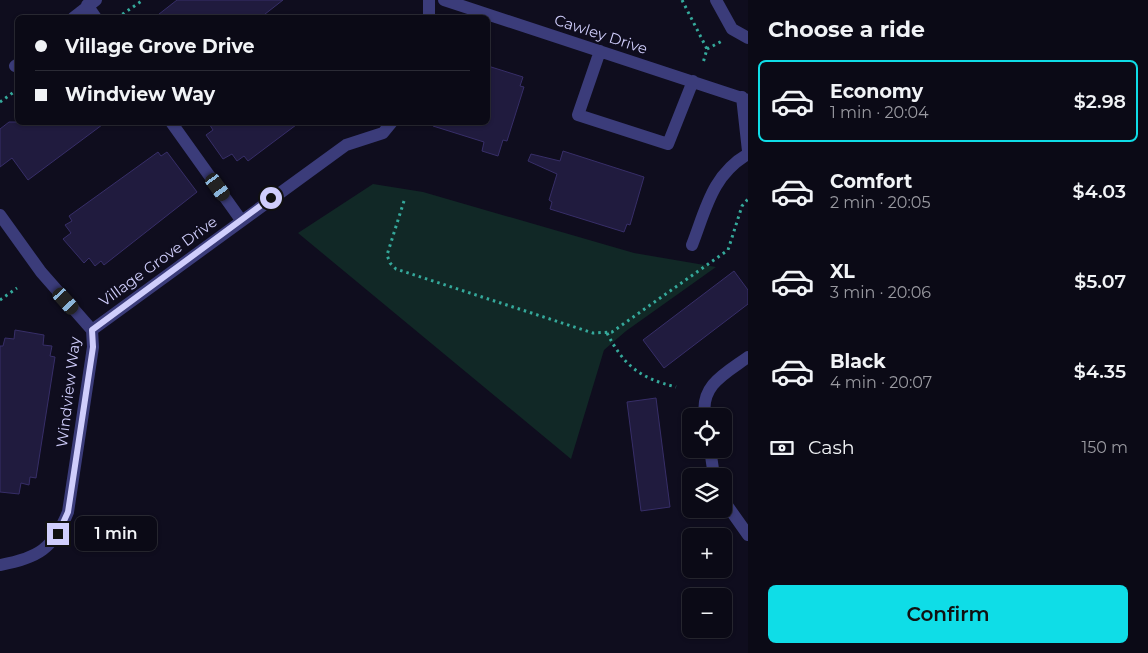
<!DOCTYPE html>
<html lang="en">
<head>
<meta charset="utf-8">
<style>
  body { margin:0; font-family:Montserrat,sans-serif; background:#14131f; color:#f1f3f6; height:100vh; display:flex; flex-direction:column; font-size:19px; white-space:nowrap }
  * { box-sizing:border-box; margin:0 }
  p { font-size:16px; color:#9a9aa1 }
  .icon { flex:none; width:28px; height:28px; fill:none; stroke:currentColor; stroke-width:2; stroke-linecap:round; stroke-linejoin:round }
  .map { position:relative; flex:1; overflow:hidden }
  .drawer { display:flex; flex-direction:column; background:#0b0a16; width:400px }
  .drawer>* { flex:none }
  .guide { position:absolute; left:15px; top:15px; width:475px; height:110px; border-radius:8px; box-shadow:0 1px 4px #0004,0 0 0 1px #2b2b35; display:grid; align-content:center; height:110px; padding:0 20px; background:#0b0a16 }
  .controls { position:absolute; left:682px; top:408px; display:grid; gap:10px }
  .controls a { display:grid; place-items:center; width:50px; height:50px; border-radius:8px; background:#0b0a16; box-shadow:0 1px 4px #0004,0 0 0 1px #2b2b35; font-size:25px }
  .end { position:absolute; width:22px; height:22px; margin:-11px; border:6px solid #d0cefc; background:#111; box-shadow:0 0 0 2px #111 }
  .from { border-radius:50% }
  .bubble { position:absolute; height:35px; border-radius:8px; background:#0b0a16; box-shadow:0 1px 4px #0004,0 0 0 1px #2b2b35; font-size:16px; font-weight:600; line-height:35px; text-align:center }
  .car { position:absolute; width:15px; height:30px; margin:-15px -8px; border-radius:6px; box-shadow:0 0 4px 1px #0007; background:linear-gradient(#222 24%,#8ab4d8 0 40%,#222 0 76%,#8ab4d8 0 86%,#222 0) }
  .guide b { display:flex; align-items:center; gap:18px; height:48px; font-size:19px }
  .guide b+b { border-top:1px solid #2b2b35 }
  .guide i { width:12px; height:12px; background:#f1f3f6 }
  ul { padding:0; list-style:none }
  li { display:flex; align-items:center; gap:15px; height:82px; margin:0 10px 8px; padding:0 10px; border:2px solid transparent; border-radius:8px }
  li div { flex:1 }
  li b { display:block; font-size:19px }
  li em { font-style:normal; font-weight:600 }
  li.current { border-color:#0fdde7 }
  li>.icon { width:45px; height:45px; stroke-width:1.5 }
  h2 { padding:0 20px; font-size:22px; line-height:60px }
  .pay { display:flex; align-items:center; gap:12px; height:55px; padding:0 20px; font-size:19px }
  .pay p { margin-inline-start:auto }
  .primary-button { display:flex; gap:10px; margin-top:auto; padding:10px 20px }
  .primary-button a { flex:1; height:58px; border-radius:8px; background:#0fdde7; color:#111; font-size:20px; font-weight:600; line-height:58px; text-align:center }
  main { display:flex; flex:1; min-height:0 }
  .map>svg:first-child { display:block }
  .green { fill:#112826 }
  .building { fill:#201b3e; stroke:#372e68 }
  .lines { fill:none; stroke-linecap:round; stroke-linejoin:round }
  .path { stroke:#35a99b; stroke-width:3; stroke-dasharray:2.5 4; stroke-linecap:butt }
  .minor { stroke:#3b3c7a; stroke-width:12 }
  .route { stroke:#d0cefc; stroke-width:6 }
  .labels { text-anchor:middle; dominant-baseline:central; stroke-width:4; stroke-linejoin:round; paint-order:stroke }
  .street-label { font-size:15px; fill:#d0cefc; stroke:#0f0d1e }
</style>
</head>
<body>
<main>
<div class="map">
<svg width="748" height="653" viewBox="0 0 748 653">
  <rect width="100%" height="100%" fill="#0f0d1e"/>
  <path class="green" d="M 373,184 L 423,192 L 634,253 L 716,267 L 626,331 L 604,350 L 571,459 L 298,233 Z"/>
  <path class="building" d="M 177,0 L 283,0 L 260,18 L 154,18 Z
    M 488,66 L 523,77 L 520,86 L 524,87 L 507,141 L 503,140 L 498,156 L 482,151 L 484,142 L 433,126 L 434,122 L 488,122 Z
    M 9,122 L 106,122 L 28,180 L 12,158 L 0,167 L 0,129 Z
    M 208,122 L 300,122 L 248,161 L 244,156 L 237,161 L 232,154 L 223,159 L 206,135 L 213,130 Z
    M 563,151 L 644,177 L 630,225 L 627,224 L 624,232 L 550,209 L 552,202 L 549,200 L 557,174 L 528,161 L 531,154 L 560,161 Z
    M 158,152 L 161,156 L 167,152 L 197,192 L 104,265 L 101,261 L 95,266 L 89,258 L 84,263 L 63,239 L 71,233 L 65,225 L 72,221 L 69,216 Z
    M 734,271 L 748,290 L 748,304 L 664,368 L 643,340 Z
    M 15,330 L 44,335 L 43,345 L 52,346 L 50,356 L 55,357 L 36,478 L 30,477 L 29,485 L 21,483 L 19,494 L 0,492 L 0,346 L 3,346 L 5,338 L 14,339 Z
    M 656,398 L 670,507 L 641,511 L 627,402 Z"/>
  <g class="lines">
    <path class="path" d="M 682,0 L 707,49 L 703,63
      M 117,18 L 143,0
      M 707,49 L 724,40
      M 0,102 L 18,89
      M 404,201 L 387,255 L 390,263 L 396,269 L 593,333 L 612,332 L 728,250 L 742,206 L 748,199
      M 0,300 L 17,288
      M 607,333 C 624,366 640,378 676,387"/>
    <path class="minor" d="M 444,0 L 748,100
      M 716,0 L 732,29 L 748,38
      M 87,5 L 96,18
      M 73,18 L 96,0
      M 429,18 L 429,0
      M 600,51 L 578,115 L 668,144 L 693,81
      M 15,66 L 18,64
      M 742,97 L 748,151
      M 171,122 L 241,220
      M 0,215 L 41,272 L 92,330 L 93,347 L 68,512 C 53,549 38,558 0,565
      M 692,245 C 706,209 712,175 748,154
      M 92,330 L 346,145 L 383,133 L 392,122
      M 705,416 C 700,385 726,373 748,357
      M 710,449 L 714,476
      M 724,501 L 748,535"/>
  </g>
  <g class="lines">
    <path class="route" d="M 58,534 L 68,512 L 93,347 L 92,330 L 271,198"/>
  </g>
  <g class="labels">
    <g class="street-label">
      <text transform="translate(601 34) rotate(18)">Cawley Drive</text>
      <text transform="translate(158 261) rotate(-36)">Village Grove Drive</text>
      <text transform="translate(68 392) rotate(-83)">Windview Way</text>
    </g>
  </g>
</svg>
<div class="controls">
<a><svg class="icon" aria-label="locate" viewBox="0 0 24 24"><circle cx="12" cy="12" r="6"/><path d="M12 2v4M12 18v4M2 12h4M18 12h4"/></svg></a>
<a><svg class="icon" aria-label="layers" viewBox="0 0 24 24"><path d="M12 4l9 5-9 5-9-5zM3 14l9 5 9-5"/></svg></a>
<a>+</a>
<a>−</a>
</div>
<i class="end from" style="left:271px;top:198px"></i>
<i class="end" style="left:58px;top:534px"></i>
<div class="bubble" style="left:75px;top:516px;width:82px">1 min</div>
<i class="car" style="left:218px;top:187px;rotate:144deg"></i>
<i class="car" style="left:66px;top:301px;rotate:138deg"></i>
<div class="guide">
<b><i class="from"></i>Village Grove Drive</b>
<b><i></i>Windview Way</b>
</div>
</div>
<section class="drawer">
<h2>Choose a ride</h2>
<ul>
<li class="current"><svg class="icon" aria-label="car" viewBox="0 0 24 24"><path d="M5 17H2v-5l4-1 3-4h7l3 4 3 1v5h-3M9 17h6M6 11h13"/><circle cx="7" cy="17" r="2"/><circle cx="17" cy="17" r="2"/></svg><div><b>Economy</b><p>1 min · 20:04</p></div><em>$2.98</em></li>
<li><svg class="icon" aria-label="car" viewBox="0 0 24 24"><path d="M5 17H2v-5l4-1 3-4h7l3 4 3 1v5h-3M9 17h6M6 11h13"/><circle cx="7" cy="17" r="2"/><circle cx="17" cy="17" r="2"/></svg><div><b>Comfort</b><p>2 min · 20:05</p></div><em>$4.03</em></li>
<li><svg class="icon" aria-label="car" viewBox="0 0 24 24"><path d="M5 17H2v-5l4-1 3-4h7l3 4 3 1v5h-3M9 17h6M6 11h13"/><circle cx="7" cy="17" r="2"/><circle cx="17" cy="17" r="2"/></svg><div><b>XL</b><p>3 min · 20:06</p></div><em>$5.07</em></li>
<li><svg class="icon" aria-label="car" viewBox="0 0 24 24"><path d="M5 17H2v-5l4-1 3-4h7l3 4 3 1v5h-3M9 17h6M6 11h13"/><circle cx="7" cy="17" r="2"/><circle cx="17" cy="17" r="2"/></svg><div><b>Black</b><p>4 min · 20:07</p></div><em>$4.35</em></li>
</ul>
<div class="pay"><svg class="icon" aria-label="cash" viewBox="0 0 24 24"><path d="M3 7h18v10H3z"/><circle cx="12" cy="12" r="2"/></svg>Cash<p>150 m</p></div>
<div class="primary-button"><a>Confirm</a></div>
</section>
</main>
</body>
</html>
